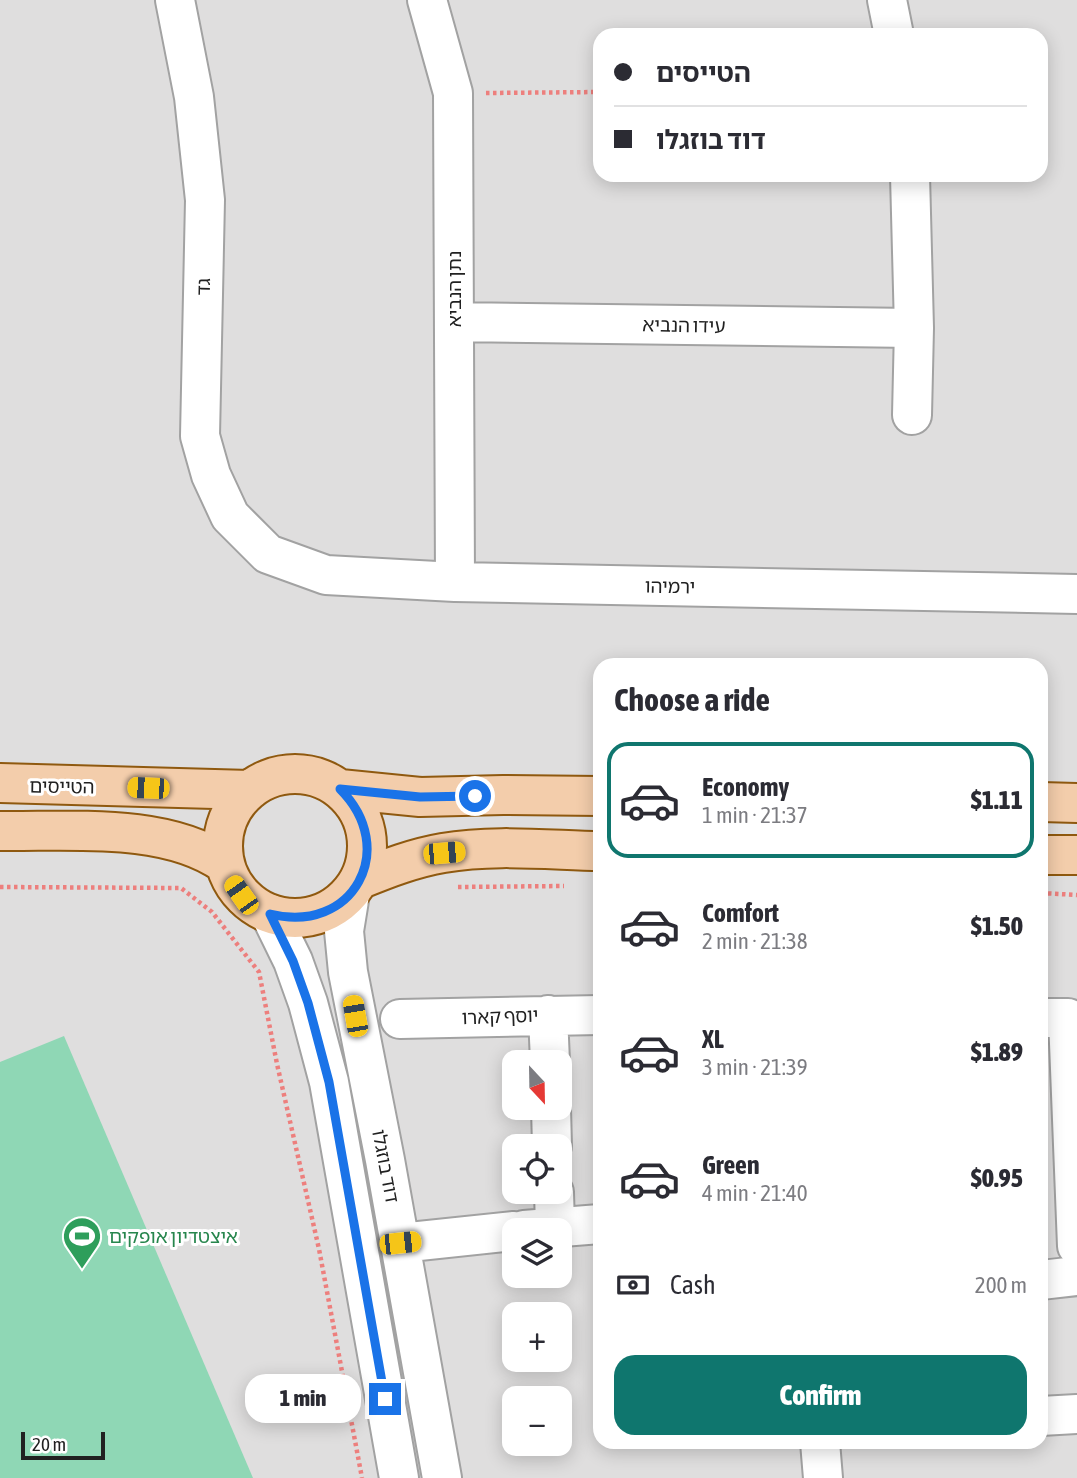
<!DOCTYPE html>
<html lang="en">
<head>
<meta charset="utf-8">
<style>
  body { margin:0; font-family:"Asap Condensed","Noto Sans Hebrew",sans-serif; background:#f2f2f3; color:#2b2b33; height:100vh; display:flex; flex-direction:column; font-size:26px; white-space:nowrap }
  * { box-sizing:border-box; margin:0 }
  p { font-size:23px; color:#7c7c81 }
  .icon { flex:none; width:38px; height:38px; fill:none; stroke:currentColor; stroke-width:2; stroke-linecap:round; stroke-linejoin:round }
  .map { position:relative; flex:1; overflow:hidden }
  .side { position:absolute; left:593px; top:658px; width:455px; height:791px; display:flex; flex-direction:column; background:#fff; border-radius:21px; box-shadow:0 4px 18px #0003 }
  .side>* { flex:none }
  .guide { position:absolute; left:593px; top:28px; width:455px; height:154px; border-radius:21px; box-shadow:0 4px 18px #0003; display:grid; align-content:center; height:154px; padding:0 21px; background:#fff }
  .needle { width:46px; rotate:158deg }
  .fabs { position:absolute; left:502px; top:1050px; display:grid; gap:14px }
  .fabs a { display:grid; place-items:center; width:70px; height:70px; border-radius:14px; background:#fff; box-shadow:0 4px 18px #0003; font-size:35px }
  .scale { position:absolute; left:21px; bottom:18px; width:84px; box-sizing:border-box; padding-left:7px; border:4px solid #212121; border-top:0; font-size:19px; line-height:24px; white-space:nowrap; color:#212121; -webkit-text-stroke:5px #fff; paint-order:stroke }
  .end { position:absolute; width:32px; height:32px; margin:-16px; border:9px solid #1a73e8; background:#fff; box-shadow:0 0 0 4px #fff }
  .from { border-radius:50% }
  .bubble { position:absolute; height:49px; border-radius:21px; background:#fff; box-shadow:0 4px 18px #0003; font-size:23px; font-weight:800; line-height:49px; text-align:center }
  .car { position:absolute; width:21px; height:42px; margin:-21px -10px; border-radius:9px; box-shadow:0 0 5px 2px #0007; background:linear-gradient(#f5c518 24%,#345 0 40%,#f5c518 0 76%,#345 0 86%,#f5c518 0) }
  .guide b { display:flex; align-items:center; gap:24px; height:66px; font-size:26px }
  .guide b+b { border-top:2px solid #e1e1e2 }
  .guide i { width:18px; height:18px; background:#2b2b33 }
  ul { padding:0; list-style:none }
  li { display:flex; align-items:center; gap:21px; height:116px; margin:0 14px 10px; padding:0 7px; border:4px solid transparent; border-radius:21px }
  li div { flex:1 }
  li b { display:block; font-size:26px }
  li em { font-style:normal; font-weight:800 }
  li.current { border-color:#0f766e }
  li>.icon { width:63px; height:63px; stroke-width:1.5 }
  h2 { padding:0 21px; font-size:32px; line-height:84px }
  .pay { display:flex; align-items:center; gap:18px; height:77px; padding:0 21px; font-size:26px }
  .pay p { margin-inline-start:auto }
  .button { display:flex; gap:14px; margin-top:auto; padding:14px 21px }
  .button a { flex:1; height:80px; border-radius:21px; background:#0f766e; color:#fff; font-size:28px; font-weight:800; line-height:80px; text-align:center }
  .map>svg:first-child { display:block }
  .residential { fill:#dfdede; fill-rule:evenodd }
  .pitch { fill:#8fd7b5 }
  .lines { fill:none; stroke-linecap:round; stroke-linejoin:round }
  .minor-casing { stroke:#a2a2a2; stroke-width:42 }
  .major-casing { stroke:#8f590f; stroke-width:42 }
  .path { stroke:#ed7f7d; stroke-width:4.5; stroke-dasharray:3.5 3.5; stroke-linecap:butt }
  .minor { stroke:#fff; stroke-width:38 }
  .major { stroke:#f3cdab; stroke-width:38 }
  .route { stroke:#1a73e8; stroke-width:9 }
  .labels { text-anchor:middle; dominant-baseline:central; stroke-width:6; stroke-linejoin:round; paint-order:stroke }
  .street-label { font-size:19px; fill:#212121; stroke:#fff }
  .leisure-label { font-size:19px; fill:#27864d; stroke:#fff; text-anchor:start }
</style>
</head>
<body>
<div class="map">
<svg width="1077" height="1478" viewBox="0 0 1077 1478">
  <rect width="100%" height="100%" fill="#f0ede9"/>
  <path class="residential" d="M 0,0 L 1077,0 L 1077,1478 L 0,1478 ZM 600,35 L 1041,35 L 1041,175 L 600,175 ZM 600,665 L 1041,665 L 1041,1442 L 600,1442 ZM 514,1062 L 560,1062 L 560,1108 L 514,1108 ZM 514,1146 L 560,1146 L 560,1192 L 514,1192 ZM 514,1230 L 560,1230 L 560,1276 L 514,1276 ZM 514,1314 L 560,1314 L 560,1360 L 514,1360 ZM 514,1398 L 560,1398 L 560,1444 L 514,1444 Z"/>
  <path class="pitch" d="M 64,1036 L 253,1478 L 0,1478 L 0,1062 Z"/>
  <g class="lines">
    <g class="minor-casing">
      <path id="minor" d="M 175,0 L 194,97 L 205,200 L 200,436 L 211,475 L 230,516 L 268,554 L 326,575 L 455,582 L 1077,594
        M 427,0 L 453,93 L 455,582
        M 887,0 L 894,35
        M 910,175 L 914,328 L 912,415
        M 454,322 L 914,328
        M 350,894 L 344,931 L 348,972 L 385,1160 L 442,1478
        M 270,914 L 293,961 L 308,1003 L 329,1082 L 399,1478
        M 548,1015 L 550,1062
        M 1041,1018 L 1068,1018 L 1077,1246
        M 400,1019 L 600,1015
        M 551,1108 L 552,1146
        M 554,1192 L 555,1227
        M 524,1230 L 600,1224
        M 400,1243 L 514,1231
        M 1041,1280 L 1077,1276
        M 1041,1416 L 1077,1414
        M 820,1442 L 823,1478"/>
    </g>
    <g class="major-casing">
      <path id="major" d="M223 846a72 72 0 1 1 144 0a72 72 0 1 1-144 0Z
        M 0,783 L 250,790
        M 340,789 L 420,797 L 503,795 L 600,796
        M 1041,802 L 1077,803
        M 0,831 C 70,832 166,822 225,864
        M 1041,855 L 1077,855
        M 361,879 C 388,868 414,858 443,853 C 494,844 549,850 600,851"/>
    </g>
    <path class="path" d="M 486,93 L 600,92
      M 0,887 L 181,888 L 212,912 L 259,972 L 277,1064 L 319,1249 L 362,1478
      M 458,887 L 564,886
      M 1041,893 L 1077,895"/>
    <use href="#minor" class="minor"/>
    <use href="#major" class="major"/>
  </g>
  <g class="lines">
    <path class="route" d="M 385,1399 L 329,1082 L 308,1003 L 293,961 L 270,914 C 353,935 400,849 340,789 L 420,797 L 475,796"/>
  </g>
  <defs>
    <g id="stadium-pin" transform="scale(2.0125)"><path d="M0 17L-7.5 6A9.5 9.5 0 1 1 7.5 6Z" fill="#2e9e5b" stroke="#fff"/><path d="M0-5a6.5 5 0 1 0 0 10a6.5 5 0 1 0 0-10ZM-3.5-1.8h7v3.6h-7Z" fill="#fff"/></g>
  </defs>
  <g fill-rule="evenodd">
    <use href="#stadium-pin" x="82" y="1236"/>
  </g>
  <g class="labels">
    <g class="street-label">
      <text transform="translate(203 287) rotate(-89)">גד</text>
      <text transform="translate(454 289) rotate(-90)">נתן הנביא</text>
      <text transform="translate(684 325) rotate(1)">עידו הנביא</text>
      <text transform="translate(670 586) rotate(1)">ירמיהו</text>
      <text transform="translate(62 786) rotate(1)">הטייסים</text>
      <text transform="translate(500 1016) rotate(-2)">יוסף קארו</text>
      <text transform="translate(386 1166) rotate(79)">דוד בוזגלו</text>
    </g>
    <g class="leisure-label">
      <text x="109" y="1236">איצטדיון אופקים</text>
    </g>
  </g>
</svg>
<div class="fabs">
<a><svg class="needle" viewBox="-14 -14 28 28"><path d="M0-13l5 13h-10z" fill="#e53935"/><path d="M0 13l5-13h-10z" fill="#7c7c81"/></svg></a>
<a><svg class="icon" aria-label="locate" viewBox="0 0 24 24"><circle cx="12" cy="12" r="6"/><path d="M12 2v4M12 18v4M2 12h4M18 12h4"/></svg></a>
<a><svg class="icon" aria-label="layers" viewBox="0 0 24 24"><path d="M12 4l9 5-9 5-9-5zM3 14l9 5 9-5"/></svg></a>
<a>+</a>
<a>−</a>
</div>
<div class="scale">20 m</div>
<i class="end from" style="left:475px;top:796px"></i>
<i class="end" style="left:385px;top:1399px"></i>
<div class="bubble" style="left:245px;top:1374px;width:116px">1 min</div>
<i class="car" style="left:148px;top:788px;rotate:272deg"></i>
<i class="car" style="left:444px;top:853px;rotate:85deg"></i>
<i class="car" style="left:241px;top:895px;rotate:325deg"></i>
<i class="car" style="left:355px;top:1016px;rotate:350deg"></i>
<i class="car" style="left:400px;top:1243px;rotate:84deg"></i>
<div class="guide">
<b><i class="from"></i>הטייסים</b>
<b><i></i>דוד בוזגלו</b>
</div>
<section class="side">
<h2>Choose a ride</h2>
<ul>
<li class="current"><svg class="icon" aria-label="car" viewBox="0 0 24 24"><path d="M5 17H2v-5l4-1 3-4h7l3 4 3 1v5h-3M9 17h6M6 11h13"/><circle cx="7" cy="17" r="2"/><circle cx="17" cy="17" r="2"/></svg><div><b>Economy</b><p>1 min · 21:37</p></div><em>$1.11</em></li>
<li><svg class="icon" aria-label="car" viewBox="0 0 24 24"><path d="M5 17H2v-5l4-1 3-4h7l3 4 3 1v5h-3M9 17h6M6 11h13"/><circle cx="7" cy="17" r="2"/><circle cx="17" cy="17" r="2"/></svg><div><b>Comfort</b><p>2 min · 21:38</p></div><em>$1.50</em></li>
<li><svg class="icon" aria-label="car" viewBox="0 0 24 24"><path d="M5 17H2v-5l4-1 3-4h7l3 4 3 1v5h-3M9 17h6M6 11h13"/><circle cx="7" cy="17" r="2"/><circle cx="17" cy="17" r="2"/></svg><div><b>XL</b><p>3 min · 21:39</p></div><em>$1.89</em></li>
<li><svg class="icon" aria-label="car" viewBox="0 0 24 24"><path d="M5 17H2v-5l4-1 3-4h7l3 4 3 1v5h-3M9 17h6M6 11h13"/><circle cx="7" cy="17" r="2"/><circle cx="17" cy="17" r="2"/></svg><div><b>Green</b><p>4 min · 21:40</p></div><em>$0.95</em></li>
</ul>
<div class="pay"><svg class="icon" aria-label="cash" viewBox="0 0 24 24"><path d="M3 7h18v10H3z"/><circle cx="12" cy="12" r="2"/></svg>Cash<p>200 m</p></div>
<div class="button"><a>Confirm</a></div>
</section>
</div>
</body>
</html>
